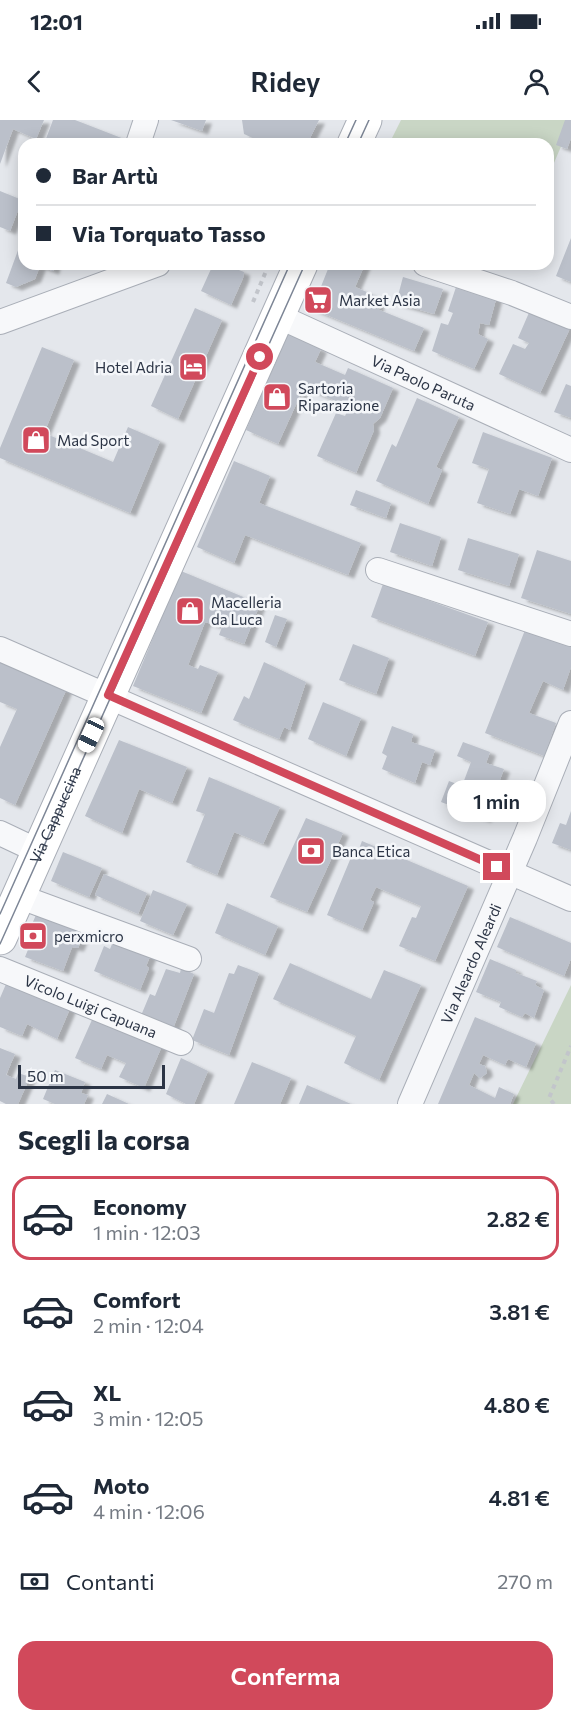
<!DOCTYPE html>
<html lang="it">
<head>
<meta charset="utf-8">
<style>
  body { margin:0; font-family:Commissioner,sans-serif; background:#f2f2f3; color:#1f2937; height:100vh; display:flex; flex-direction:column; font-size:22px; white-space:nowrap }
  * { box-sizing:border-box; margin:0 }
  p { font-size:20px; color:#747a83 }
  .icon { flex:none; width:33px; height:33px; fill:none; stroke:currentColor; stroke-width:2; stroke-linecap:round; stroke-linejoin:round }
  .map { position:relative; height:984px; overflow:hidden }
  .panel { display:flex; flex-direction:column; background:#fff; flex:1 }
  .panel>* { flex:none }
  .guide { position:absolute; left:18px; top:18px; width:536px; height:132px; border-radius:18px; box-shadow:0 3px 15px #0003; display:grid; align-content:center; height:132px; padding:0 18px; background:#fff }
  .scale { position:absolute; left:18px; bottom:15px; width:147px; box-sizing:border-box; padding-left:6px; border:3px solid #2b3445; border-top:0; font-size:16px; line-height:21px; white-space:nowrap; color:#2b3445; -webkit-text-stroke:4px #f4f6f9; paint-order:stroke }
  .end { position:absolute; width:27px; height:27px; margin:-14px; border:8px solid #d1495b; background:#fff; box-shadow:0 0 0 3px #fff }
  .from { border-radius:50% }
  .bubble { position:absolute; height:42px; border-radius:18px; background:#fff; box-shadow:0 3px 15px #0003; font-size:20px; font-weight:600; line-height:42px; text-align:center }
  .car { position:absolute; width:18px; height:36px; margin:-18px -9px; border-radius:8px; box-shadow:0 0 4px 2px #0007; background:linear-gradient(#fff 24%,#345 0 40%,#fff 0 76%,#345 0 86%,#fff 0) }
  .guide b { display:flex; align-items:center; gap:21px; height:57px; font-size:22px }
  .guide b+b { border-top:2px solid #e0e1e3 }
  .guide i { width:15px; height:15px; background:#1f2937 }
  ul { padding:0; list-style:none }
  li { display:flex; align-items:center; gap:18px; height:84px; margin:0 12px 9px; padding:0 6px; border:3px solid transparent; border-radius:18px }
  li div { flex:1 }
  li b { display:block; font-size:22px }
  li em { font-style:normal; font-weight:600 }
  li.on { border-color:#d1495b }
  li>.icon { width:54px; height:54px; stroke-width:1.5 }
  h2 { padding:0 18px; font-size:27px; line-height:72px }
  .pay { display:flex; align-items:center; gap:15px; height:66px; padding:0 18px; font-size:22px }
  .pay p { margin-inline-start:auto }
  .cta { display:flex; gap:12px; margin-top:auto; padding:12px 18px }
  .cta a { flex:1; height:69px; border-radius:18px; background:#d1495b; color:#fff; font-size:24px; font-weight:600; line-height:69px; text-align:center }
  .status { display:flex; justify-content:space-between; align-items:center; height:42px; padding:0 30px; background:#fff; direction:ltr }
  .status svg { height:16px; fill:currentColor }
  header { display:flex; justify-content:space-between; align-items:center; height:78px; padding:0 18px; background:#fff; font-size:27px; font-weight:600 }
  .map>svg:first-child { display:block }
  .green { fill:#c9d6c5 }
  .building { fill:#bbc0ca; filter:url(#shadow) }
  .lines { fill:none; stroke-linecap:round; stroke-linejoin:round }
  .street-casing { stroke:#a9aeb7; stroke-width:26 }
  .secondary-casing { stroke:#a9aeb7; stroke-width:35 }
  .path { stroke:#c2c5cb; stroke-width:4; stroke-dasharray:4.5 4.5; stroke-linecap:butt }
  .street { stroke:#f7f8fa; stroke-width:24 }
  .secondary { stroke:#fff; stroke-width:33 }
  .tram { stroke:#7d8696; stroke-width:1.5 }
  .route { stroke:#d1495b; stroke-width:8 }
  .labels { text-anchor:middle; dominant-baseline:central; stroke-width:5; stroke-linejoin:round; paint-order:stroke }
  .poi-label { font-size:15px; fill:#2b3445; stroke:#f4f6f9; text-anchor:start }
  .street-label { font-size:15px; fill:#2b3445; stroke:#f4f6f9 }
</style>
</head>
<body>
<div class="status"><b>12:01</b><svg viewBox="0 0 49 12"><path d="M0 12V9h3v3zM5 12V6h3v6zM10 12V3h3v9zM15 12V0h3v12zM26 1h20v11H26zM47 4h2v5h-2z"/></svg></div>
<header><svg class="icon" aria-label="back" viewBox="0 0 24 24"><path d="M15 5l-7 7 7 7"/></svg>Ridey<svg class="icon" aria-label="person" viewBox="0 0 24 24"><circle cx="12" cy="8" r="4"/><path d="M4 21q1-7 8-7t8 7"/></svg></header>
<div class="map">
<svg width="571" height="984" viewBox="0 0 571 984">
  <defs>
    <filter id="shadow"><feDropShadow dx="6" dy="3.5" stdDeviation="1.5" flood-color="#0004"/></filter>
  </defs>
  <rect width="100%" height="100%" fill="#e4e7ec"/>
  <path class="green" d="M 401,0 L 571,0 L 571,3 L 548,57 L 548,24 L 389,24 Z
    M 571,865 L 571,984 L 513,984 Z"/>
  <path class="building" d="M 0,0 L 44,0 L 36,19 L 13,9 L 0,44 Z
    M 53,0 L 75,0 L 124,19 L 122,24 L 44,24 Z
    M 171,0 L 206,0 L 202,11 Z
    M 242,0 L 319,0 L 307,24 L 253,24 L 255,19 L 244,14 Z
    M 565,0 L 571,0 L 571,18 L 567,29 L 556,25 Z
    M 0,71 L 22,80 L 10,111 L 0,107 Z
    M 24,114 L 24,144 L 55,144 L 53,151 L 40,146 L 35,159 L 16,167 L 6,163 Z
    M 571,118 L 571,162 L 556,156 Z
    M 223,144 L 244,152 L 243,158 L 231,185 L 201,171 L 211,149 Z
    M 330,144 L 365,144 L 355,167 L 381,178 L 377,189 L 424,208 L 414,231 L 312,189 Z
    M 403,157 L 443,169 L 434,194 L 396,183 Z
    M 458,161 L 498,172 L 489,205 L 480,203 L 478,214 L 488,219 L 474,249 L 432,231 L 441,203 L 448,205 L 453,193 L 448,191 Z
    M 195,188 L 222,200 L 178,299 L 151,286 Z
    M 531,188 L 571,206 L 540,273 L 499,254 L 513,224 L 525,229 L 529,223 L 518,218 Z
    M 288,214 L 321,229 L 315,242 L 345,255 L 348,248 L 393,268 L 380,298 L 373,304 L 374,310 L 356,353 L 317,336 L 336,293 L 345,296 L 349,287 L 304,267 L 278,324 L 246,310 Z
    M 42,227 L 74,240 L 44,313 L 113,342 L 128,307 L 160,321 L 130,393 L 0,338 L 0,328 Z
    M 566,264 L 571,266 L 571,298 L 554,292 Z
    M 417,278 L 459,297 L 436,347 L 442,350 L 428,384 L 376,361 L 392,324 L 396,327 Z
    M 483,312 L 552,338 L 538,376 L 519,369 L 510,394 L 477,383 L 489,349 L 472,343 Z
    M 234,341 L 270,356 L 259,383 L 361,423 L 348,455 L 245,415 L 234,443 L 197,427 Z
    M 356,370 L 391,383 L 386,398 L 350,385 Z
    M 400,403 L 441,417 L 432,446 L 390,432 Z
    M 468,418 L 519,434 L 509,466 L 458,450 Z
    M 537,430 L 571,441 L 571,494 L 521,478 Z
    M 181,451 L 260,484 L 244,524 L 219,515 L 222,507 L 205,502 L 188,545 L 198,549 L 200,545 L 218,552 L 201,593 L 133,566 Z
    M 383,464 L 488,502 L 475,536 L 371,497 Z
    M 275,495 L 287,499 L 276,527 L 265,522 Z
    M 525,510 L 571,525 L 571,547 L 563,570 L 543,561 L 529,593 L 556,603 L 544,636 L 485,613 Z
    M 353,524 L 389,538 L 376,574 L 339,560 Z
    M 0,539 L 67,568 L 15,685 L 0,678 L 0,627 L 17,589 L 0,582 Z
    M 264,542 L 306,562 L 290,610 L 284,607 L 279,619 L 233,600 L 244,576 L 249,579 Z
    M 323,582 L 361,598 L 346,636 L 308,619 Z
    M 392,606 L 413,614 L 411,622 L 435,630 L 430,645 L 422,642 L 415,663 L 382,649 L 387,636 L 382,633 Z
    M 119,620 L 187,647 L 172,683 L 139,669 L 122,713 L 85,696 Z
    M 463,622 L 490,632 L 486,643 L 504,649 L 485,699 L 441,682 L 449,661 L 462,666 L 471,642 L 457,636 Z
    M 209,657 L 280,687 L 263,724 L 234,712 L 217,755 L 186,742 L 205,694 L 196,691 Z
    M 571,691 L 571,730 L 552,723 L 560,703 L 566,705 Z
    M 306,698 L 343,713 L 307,792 L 270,777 Z
    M 362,721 L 468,766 L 435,841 L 399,826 L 412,797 L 416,798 L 421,786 L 376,767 L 370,780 L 374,782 L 362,810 L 327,795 L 352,735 L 356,737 Z
    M 63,732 L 102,748 L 89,777 L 51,761 Z
    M 104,754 L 147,773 L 138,794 L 95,775 Z
    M 153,770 L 187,784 L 173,815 L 140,801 Z
    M 227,783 L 278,806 L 265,835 L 215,813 Z
    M 38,790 L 86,809 L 78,828 L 72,827 L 63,851 L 25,837 L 36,810 L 30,809 Z
    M 510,797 L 571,823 L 571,839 L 564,856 L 497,827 Z
    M 115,817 L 152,832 L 146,846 L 149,848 L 140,870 L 94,851 L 104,826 L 110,829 Z
    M 490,839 L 516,850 L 516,853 L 537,861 L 535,865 L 544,870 L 534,898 L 525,893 L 522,897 L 499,887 L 501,882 L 476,872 Z
    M 290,843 L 371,879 L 384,850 L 421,865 L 379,960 L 344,943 L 356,916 L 273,879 Z
    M 238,845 L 259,853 L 229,935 L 192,920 L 204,889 L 214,893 L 229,853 L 234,854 Z
    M 181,848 L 194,854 L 172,911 L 140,898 L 150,874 L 155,876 L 166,849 L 180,853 Z
    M 9,857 L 72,884 L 57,919 L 27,904 L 22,916 L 0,907 L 0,878 Z
    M 95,893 L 164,921 L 144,968 L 119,957 L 126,943 L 107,935 L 101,949 L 75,938 Z
    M 475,897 L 536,923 L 526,947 L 508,939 L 505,945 L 483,935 L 479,944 L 485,946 L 487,953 L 480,958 L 474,953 L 469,965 L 495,978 L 499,967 L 514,974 L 510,984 L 438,984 Z
    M 0,928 L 15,934 L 6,955 L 16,959 L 18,953 L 30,957 L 18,984 L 6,984 L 0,981 Z
    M 181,938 L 208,951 L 194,984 L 186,984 L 166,974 Z
    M 252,942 L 291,958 L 280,984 L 234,984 Z
    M 55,950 L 85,962 L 81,973 L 88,975 L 84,984 L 55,984 L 43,979 Z
    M 307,965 L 351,984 L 299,984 Z
    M 107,974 L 129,984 L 102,984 Z"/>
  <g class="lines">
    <g class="street-casing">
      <g id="street">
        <path d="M 138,24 L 146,0"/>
        <path d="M 425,144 L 512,173 L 571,197"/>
        <path id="s1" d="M 278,196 L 571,330"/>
        <path d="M 0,202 L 158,144"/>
        <path d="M 378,450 L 571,514"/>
        <path d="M 0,529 L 571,779"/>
        <path d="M 0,713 L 38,731"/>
        <path d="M 18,776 L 189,839"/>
        <path id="s2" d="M 0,849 L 181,923"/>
        <path id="s3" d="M 410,984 L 525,718 L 571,603"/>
      </g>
    </g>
    <g class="secondary-casing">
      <g id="secondary">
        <path d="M 354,24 L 365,0"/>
        <path id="s4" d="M 0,818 L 301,144"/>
      </g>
    </g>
    <path class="path" d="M 253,182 L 269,144
      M 554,984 L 549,978 L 571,926"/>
    <use href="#street" class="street"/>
    <use href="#secondary" class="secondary"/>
    <path class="tram" d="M 345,24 L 356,0
      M 358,24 L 369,0
      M 0,794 L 290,144
      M 0,824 L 305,144"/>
  </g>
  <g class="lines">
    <path class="route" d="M 260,237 L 108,575 L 497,747"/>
  </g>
  <defs>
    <g id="supermarket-square" transform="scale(1.5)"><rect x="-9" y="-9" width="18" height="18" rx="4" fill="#d1495b" stroke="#f4f6f9"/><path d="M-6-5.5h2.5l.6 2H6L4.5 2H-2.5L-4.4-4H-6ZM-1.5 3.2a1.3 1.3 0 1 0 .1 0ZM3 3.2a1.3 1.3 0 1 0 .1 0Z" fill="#fff"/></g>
    <g id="hotel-square" transform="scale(1.5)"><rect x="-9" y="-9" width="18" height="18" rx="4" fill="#d1495b" stroke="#f4f6f9"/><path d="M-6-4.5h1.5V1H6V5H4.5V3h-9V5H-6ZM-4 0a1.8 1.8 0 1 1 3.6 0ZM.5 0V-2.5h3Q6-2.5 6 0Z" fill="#fff"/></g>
    <g id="shop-square" transform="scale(1.5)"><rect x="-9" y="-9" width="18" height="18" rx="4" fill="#d1495b" stroke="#f4f6f9"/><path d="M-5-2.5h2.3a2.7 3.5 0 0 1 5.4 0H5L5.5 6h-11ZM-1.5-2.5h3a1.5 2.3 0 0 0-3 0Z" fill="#fff"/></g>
    <g id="bank-square" transform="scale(1.5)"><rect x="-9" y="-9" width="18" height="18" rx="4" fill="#d1495b" stroke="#f4f6f9"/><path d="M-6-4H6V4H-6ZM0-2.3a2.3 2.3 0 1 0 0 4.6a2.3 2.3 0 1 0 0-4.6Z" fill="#fff"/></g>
  </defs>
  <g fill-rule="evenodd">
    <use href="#supermarket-square" x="318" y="180"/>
    <use href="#hotel-square" x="193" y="247"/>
    <use href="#shop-square" x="277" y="277"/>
    <use href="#shop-square" x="36" y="320"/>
    <use href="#shop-square" x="190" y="491"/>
    <use href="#bank-square" x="311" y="731"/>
    <use href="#bank-square" x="33" y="816"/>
  </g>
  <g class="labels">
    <g class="poi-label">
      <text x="339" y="180">Market Asia</text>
      <text x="172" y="247" text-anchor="end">Hotel Adria</text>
      <text x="298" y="268">Sartoria<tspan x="298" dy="17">Riparazione</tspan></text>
      <text x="57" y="320">Mad Sport</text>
      <text x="211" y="482">Macelleria<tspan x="211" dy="17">da Luca</tspan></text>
      <text x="332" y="731">Banca Etica</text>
      <text x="54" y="816">perxmicro</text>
    </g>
    <g class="street-label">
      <text stroke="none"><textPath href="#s1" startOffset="160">Via Paolo Paruta</textPath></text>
      <text stroke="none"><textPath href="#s4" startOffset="135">Via Cappuccina</textPath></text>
      <text stroke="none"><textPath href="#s3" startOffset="153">Via Aleardo Aleardi</textPath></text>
      <text stroke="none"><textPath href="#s2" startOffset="98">Vicolo Luigi Capuana</textPath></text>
    </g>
  </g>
</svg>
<div class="scale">50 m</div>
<i class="end from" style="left:260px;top:237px"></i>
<i class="end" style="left:497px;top:747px"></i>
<div class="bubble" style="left:447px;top:660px;width:99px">1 min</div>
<i class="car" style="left:91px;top:615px;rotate:205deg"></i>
<div class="guide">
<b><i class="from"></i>Bar Artù</b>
<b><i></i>Via Torquato Tasso</b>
</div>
</div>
<section class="panel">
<h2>Scegli la corsa</h2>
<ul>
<li class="on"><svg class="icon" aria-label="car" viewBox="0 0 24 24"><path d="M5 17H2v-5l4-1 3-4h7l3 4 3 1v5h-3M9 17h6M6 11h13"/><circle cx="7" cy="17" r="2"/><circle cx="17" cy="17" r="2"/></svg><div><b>Economy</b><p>1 min · 12:03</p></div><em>2.82 €</em></li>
<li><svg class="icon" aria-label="car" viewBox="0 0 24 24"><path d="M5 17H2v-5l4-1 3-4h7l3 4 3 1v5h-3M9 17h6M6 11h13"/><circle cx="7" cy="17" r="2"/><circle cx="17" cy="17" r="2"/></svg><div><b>Comfort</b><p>2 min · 12:04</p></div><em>3.81 €</em></li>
<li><svg class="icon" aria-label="car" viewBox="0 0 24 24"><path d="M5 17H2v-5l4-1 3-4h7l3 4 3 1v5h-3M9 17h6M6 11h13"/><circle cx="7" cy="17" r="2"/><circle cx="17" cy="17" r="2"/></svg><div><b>XL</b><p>3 min · 12:05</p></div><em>4.80 €</em></li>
<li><svg class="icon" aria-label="car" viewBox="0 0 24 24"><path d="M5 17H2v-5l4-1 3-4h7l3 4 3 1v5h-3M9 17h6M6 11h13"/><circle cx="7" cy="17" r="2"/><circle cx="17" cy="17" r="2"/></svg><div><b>Moto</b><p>4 min · 12:06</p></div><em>4.81 €</em></li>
</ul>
<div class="pay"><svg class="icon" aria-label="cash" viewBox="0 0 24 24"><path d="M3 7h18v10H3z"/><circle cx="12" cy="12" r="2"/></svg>Contanti<p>270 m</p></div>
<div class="cta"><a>Conferma</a></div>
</section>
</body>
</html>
